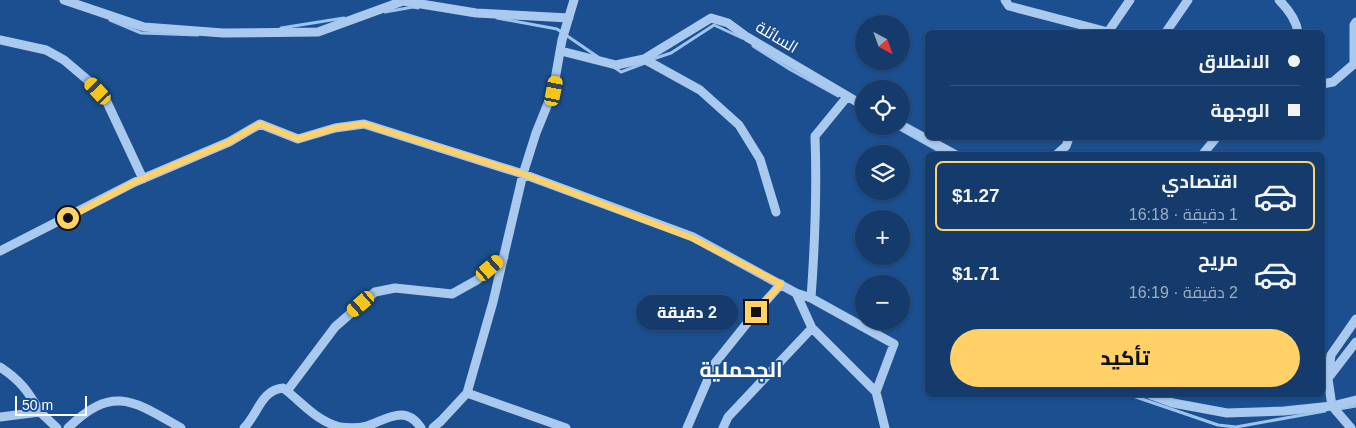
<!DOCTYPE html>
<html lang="ar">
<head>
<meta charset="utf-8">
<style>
  body { margin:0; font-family:Helvetica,Cairo,sans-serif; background:#214673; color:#f1f3f6; direction:rtl; height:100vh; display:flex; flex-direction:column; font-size:19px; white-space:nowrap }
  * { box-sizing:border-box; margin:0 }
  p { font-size:16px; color:#9dadc1 }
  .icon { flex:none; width:28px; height:28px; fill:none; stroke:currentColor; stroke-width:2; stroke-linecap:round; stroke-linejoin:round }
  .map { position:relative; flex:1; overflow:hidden; direction:ltr }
  .panel { position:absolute; left:925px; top:152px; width:400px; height:245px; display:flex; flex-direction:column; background:#143b6b; border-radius:8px; box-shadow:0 1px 4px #0004,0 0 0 1px #33557e; direction:rtl }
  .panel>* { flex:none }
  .guide { position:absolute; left:925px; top:30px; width:400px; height:110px; border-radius:8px; box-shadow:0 1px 4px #0004,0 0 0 1px #33557e; direction:rtl; display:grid; align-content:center; height:110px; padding:0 25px; background:#143b6b }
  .needle { width:32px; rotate:139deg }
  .fabs { position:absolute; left:855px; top:15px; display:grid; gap:10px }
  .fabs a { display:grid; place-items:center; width:55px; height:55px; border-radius:50%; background:#143b6b; box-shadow:0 1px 4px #0004,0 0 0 1px #33557e; font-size:25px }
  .scale { position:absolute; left:15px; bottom:12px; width:72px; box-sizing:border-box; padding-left:5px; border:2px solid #fff; border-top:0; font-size:14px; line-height:18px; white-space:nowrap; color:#fff; -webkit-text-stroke:4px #1b4f8f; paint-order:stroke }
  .end { position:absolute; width:22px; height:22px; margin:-11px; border:6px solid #ffd166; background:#111; box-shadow:0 0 0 2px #111 }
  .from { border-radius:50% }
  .bubble { position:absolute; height:35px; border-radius:18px; background:#143b6b; box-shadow:0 1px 4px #0004,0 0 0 1px #33557e; font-size:16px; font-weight:800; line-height:35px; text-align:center; direction:rtl }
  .car { position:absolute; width:15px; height:30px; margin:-15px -8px; border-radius:6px; box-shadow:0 0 4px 1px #0007; background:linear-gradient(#f5c518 24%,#345 0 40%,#f5c518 0 76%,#345 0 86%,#f5c518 0) }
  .guide b { display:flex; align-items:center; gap:18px; height:48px; font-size:19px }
  .guide b+b { border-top:1px solid #33557e }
  .guide i { width:12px; height:12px; background:#f1f3f6 }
  ul { padding:9px 0 0; list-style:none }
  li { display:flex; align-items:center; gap:15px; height:70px; margin:0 10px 8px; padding:0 15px; border:2px solid transparent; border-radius:8px }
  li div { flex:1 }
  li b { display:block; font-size:19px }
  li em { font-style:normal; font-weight:800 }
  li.selected { border-color:#ffd166 }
  li>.icon { width:45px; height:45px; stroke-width:1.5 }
  .primary-button { display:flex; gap:10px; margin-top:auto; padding:10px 25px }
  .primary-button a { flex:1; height:58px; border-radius:30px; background:#ffd166; color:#111; font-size:20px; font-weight:800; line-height:58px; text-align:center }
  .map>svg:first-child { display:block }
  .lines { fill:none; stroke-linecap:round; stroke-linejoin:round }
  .stream { stroke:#9cc4f0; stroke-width:3 }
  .minor { stroke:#a9c9ee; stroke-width:9 }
  .route { stroke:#ffd166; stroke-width:6 }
  .labels { text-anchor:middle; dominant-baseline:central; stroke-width:4; stroke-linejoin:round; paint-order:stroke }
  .street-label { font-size:16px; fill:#fff; stroke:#1b4f8f }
  .district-label { font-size:21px; font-weight:bold; fill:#fff; stroke:#1b4f8f }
</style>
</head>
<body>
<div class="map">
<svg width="1356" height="428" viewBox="0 0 1356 428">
  <rect width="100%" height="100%" fill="#1b4f8f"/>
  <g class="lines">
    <path class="stream" d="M 385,12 L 413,7 L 418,8
      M 497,18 L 557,29 L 598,57
      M 110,20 L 141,33 L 198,35
      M 281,28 L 344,18
      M 753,46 L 791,70 L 838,96
      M 650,60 L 671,53 L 714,25 L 742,38
      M 614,67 L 621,72 L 645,63
      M 894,126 L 946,155
      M 1130,395 L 1218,425 L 1236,427 L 1325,411
      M 1339,409 L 1356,406"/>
    <path class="minor" d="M 64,0 L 144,27 L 223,33 L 318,32 L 403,1 L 476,13 L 569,18
      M 1005,0 L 1009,6 L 1108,32
      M 1279,0 C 1288,9 1296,19 1298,32
      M 1108,32 L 1130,0
      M 1166,32 L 1188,0
      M 0,40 L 46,50 L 64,60 L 90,82 L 106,100 L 143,179
      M 561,51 L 616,65 L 644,59 L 711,18 L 728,23 L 747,37 L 864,106
      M 644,59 L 700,90 L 739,125 L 760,159 L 776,212
      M 1322,84 L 1333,82 L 1354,64 L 1354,25 L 1356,22
      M 901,125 L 956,155
      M 1056,155 L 1066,146 L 1069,138
      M 1202,155 L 1216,138
      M 0,251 L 135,182 L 229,142 L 260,124 L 298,139 L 335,128 L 364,124 L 523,174 L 693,237 L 796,293 L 812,328 L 876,392 L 885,428
      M 796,293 L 811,298 C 815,243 817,190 815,136 L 847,97
      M 811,298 L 894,344 L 876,392
      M 0,367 C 20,380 28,391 40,412
      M 1329,377 L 1356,342
      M 287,391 L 335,327 L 375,292 L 395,288 L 452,294 L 477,280 L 504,257
      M 467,393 L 566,428
      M 1151,395 L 1173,403 L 1227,413 L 1284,411 L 1332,406 L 1356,400
      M 1332,406 L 1328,379 L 1331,355 L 1356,319
      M 1332,406 L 1351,428
      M 0,417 L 40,412 L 57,428
      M 68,428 C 113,384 134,401 181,428
      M 244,428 C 258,414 261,390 283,388 C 302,402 316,421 340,427 C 348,428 359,428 367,426 C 387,419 406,404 421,428
      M 433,428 L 441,421 L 467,393 L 493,302 L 523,174 L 536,133 L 553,91 L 562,40 L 574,0
      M 687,428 L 715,363 L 756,312 L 781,284
      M 723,428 L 728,417 L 812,328"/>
  </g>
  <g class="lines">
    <path class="route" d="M 68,218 L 135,182 L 229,142 L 260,124 L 298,139 L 335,128 L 364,124 L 523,174 L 692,238 L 781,284 L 756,312"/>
  </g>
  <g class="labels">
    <g class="street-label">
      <text transform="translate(777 37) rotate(31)">السائلة</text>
    </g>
    <g class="district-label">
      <text x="741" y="369">الجحملية</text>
    </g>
  </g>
</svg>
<div class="fabs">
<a><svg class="needle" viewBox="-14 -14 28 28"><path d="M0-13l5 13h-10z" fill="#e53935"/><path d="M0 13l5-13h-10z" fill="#9dadc1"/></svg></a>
<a><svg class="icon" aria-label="locate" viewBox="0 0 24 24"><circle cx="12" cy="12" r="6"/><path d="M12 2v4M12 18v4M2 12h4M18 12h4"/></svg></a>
<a><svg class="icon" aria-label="layers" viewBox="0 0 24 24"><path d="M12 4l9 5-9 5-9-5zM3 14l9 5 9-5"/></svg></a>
<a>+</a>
<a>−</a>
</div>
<div class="scale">50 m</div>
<i class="end from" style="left:68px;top:218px"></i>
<i class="end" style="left:756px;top:312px"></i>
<div class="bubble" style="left:636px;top:295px;width:102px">2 دقيقة</div>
<i class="car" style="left:98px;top:91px;rotate:317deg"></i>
<i class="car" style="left:554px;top:91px;rotate:11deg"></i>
<i class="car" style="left:490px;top:268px;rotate:49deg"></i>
<i class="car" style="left:361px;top:304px;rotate:229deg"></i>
<div class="guide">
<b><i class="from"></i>الانطلاق</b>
<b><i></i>الوجهة</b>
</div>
<section class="panel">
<ul>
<li class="selected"><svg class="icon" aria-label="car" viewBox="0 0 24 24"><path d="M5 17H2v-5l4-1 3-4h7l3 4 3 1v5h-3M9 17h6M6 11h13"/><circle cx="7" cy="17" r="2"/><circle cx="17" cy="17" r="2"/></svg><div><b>اقتصادي</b><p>1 دقيقة · 16:18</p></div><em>$1.27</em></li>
<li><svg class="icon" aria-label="car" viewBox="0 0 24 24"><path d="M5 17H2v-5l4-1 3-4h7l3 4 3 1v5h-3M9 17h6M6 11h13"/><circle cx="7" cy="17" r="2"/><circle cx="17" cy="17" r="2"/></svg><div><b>مريح</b><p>2 دقيقة · 16:19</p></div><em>$1.71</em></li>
</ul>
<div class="primary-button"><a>تأكيد</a></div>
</section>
</div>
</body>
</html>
